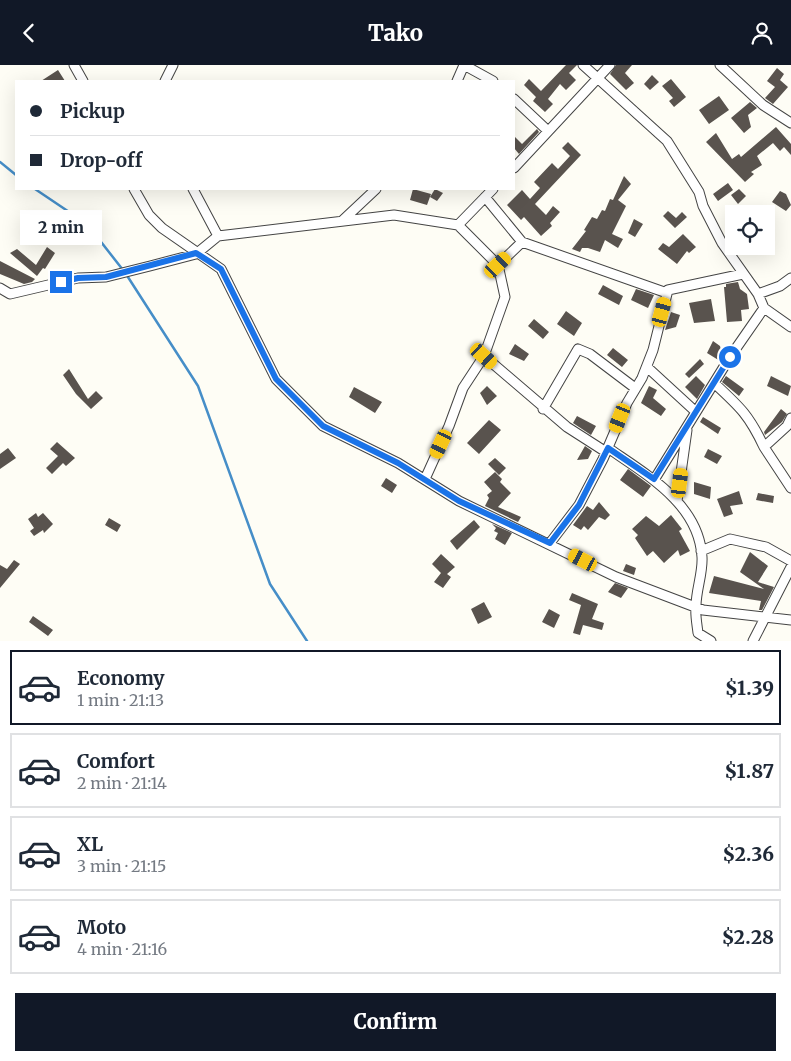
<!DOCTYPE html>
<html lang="en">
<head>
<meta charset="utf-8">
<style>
  body { margin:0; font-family:Merriweather,serif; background:#f6f6f7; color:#1f2937; height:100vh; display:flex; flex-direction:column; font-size:19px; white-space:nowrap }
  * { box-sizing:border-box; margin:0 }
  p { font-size:16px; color:#747a83 }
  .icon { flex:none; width:28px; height:28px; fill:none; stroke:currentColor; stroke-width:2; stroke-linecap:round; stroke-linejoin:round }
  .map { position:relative; height:576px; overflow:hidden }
  .drawer { display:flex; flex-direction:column; background:#fff; flex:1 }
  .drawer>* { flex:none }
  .banner { position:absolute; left:15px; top:15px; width:500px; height:110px; border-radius:0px; box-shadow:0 5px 20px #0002; display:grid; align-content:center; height:110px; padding:0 15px; background:#fff }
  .buttons { position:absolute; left:725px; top:140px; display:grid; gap:10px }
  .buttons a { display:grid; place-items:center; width:50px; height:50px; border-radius:0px; background:#fff; box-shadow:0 5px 20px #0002; font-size:25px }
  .end { position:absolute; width:22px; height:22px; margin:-11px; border:6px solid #1a73e8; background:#fff; box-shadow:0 0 0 2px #fff }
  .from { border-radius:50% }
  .bubble { position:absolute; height:35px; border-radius:0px; background:#fff; box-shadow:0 5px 20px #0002; font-size:16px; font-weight:800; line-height:35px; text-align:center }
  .car { position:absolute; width:15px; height:30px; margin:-15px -8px; border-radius:6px; box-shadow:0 0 4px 1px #0007; background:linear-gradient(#f5c518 24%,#345 0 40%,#f5c518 0 76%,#345 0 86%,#f5c518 0) }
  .banner b { display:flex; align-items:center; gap:18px; height:48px; font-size:19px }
  .banner b+b { border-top:1px solid #e0e1e3 }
  .banner i { width:12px; height:12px; background:#1f2937 }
  ul { padding:9px 0 0; list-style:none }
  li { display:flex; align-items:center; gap:15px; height:75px; margin:0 10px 8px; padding:0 5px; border:2px solid #e0e1e3; border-radius:0px }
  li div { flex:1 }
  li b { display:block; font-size:19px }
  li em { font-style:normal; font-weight:800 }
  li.on { border-color:#111827 }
  li>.icon { width:45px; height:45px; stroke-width:1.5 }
  .cta { display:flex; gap:10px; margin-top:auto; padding:10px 15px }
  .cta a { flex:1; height:58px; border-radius:0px; background:#111827; color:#fff; font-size:20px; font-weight:800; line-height:58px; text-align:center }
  header { display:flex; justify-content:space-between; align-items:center; height:65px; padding:0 15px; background:#111827; color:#fff; font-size:22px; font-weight:800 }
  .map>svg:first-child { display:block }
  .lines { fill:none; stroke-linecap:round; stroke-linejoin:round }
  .stream { stroke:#468ec8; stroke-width:2.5 }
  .building { fill:#59534e }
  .street-casing { stroke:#444; stroke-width:11 }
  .street { stroke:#fff; stroke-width:9 }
  .route { stroke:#1a73e8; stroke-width:6 }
</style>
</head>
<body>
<header><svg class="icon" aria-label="back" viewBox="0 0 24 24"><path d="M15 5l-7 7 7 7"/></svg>Tako<svg class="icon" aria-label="person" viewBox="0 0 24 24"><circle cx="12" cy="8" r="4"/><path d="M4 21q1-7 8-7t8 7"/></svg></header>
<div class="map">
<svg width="791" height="576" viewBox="0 0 791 576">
  <rect width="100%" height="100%" fill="#fefdf5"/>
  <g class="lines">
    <path class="stream" d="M 0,97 L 16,110
      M 35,124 L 87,159 L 123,205
      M 126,209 L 198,321 L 270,519 L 307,576"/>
  </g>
  <path class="building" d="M 566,0 L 577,0 L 569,8 L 576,15 L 566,25 L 560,19 L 548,34 L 553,39 L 545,47 L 533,36 L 536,32 L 524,20 L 529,14 L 541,26 Z
    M 616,0 L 632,0 L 625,8 L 634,18 L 626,25 L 610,9 Z
    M 777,3 L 784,9 L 780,15 L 788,22 L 773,39 L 765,33 L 775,22 L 767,16 Z
    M 58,5 L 65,16 L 41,16 Z
    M 652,10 L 659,17 L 650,25 L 644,19 Z
    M 671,14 L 686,32 L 674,42 L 669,36 L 673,33 L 662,21 Z
    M 719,31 L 729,45 L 709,59 L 699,45 Z
    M 750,37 L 757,43 L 748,50 L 751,62 L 744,68 L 731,53 Z
    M 776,62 L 791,79 L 791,90 L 784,82 L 780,86 L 773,78 L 757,91 L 762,100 L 751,107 L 754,109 L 745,117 L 706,77 L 716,68 L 732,94 L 739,89 L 741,92 Z
    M 537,64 L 539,67 L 519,89 L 514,83 L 514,71 L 522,79 Z
    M 568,77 L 581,90 L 535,139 L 546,150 L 553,141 L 560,147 L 550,158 L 552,161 L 541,171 L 524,152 L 521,155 L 507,140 L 522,125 L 530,134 L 540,123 L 534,117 L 552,98 L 558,104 L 570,91 L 562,83 Z
    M 624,111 L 631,119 L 618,135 L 626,141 L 612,169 L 623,174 L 618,183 L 605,175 L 600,187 L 588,183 L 582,183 L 580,187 L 572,184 L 586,166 L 584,165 L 592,152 L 597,154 L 602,145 L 605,146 L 610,134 L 613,135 Z
    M 728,118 L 733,125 L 718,136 L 713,129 Z
    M 413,124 L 431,129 L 427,140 L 410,135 Z
    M 435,124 L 443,128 L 437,136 L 430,132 Z
    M 739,124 L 746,131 L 738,139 L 731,130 Z
    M 780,126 L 786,129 L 791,140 L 786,146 L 772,137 Z
    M 668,146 L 676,153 L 682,147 L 687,152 L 675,163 L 663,151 Z
    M 634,154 L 643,159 L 635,172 L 628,168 Z
    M 683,169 L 696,182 L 689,188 L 687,186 L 677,199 L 658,184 L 663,178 L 669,182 Z
    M 47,182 L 55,188 L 45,204 L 43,203 L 37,211 L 10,188 L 17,184 L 36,200 Z
    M 0,196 L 35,214 L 32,217 L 24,219 L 0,209 Z
    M 738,217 L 740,224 L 747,229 L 749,244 L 741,245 L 742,256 L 727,257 L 724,222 L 726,222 L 726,219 Z
    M 603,220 L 623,231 L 619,240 L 598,229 Z
    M 636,224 L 654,230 L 648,243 L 631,235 Z
    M 711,234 L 715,256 L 694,258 L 689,238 Z
    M 566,246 L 582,258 L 574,271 L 557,259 Z
    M 671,247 L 680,250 L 676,262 L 665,265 Z
    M 534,254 L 549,267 L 543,274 L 528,261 Z
    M 713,276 L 720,281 L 721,285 L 725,285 L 720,296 L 707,288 Z
    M 515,279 L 529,289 L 524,296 L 509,289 Z
    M 613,283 L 628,295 L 622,302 L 607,290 Z
    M 700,294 L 704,299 L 689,313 L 685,309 Z
    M 69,304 L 88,334 L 96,326 L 103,333 L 91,344 L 76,329 L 63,310 Z
    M 696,311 L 705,320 L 697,334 L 685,322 Z
    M 726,311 L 744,324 L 739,331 L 722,317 Z
    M 771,311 L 791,321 L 788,331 L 767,321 Z
    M 487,321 L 497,331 L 487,340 L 480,328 Z
    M 649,321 L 657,325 L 653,333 L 666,344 L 661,351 L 641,338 Z
    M 354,322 L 382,337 L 375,348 L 349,332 Z
    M 781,344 L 787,349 L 782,357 L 765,370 L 764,367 Z
    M 577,351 L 596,361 L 591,370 L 573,358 Z
    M 703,352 L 721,363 L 718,369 L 700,357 Z
    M 489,355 L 501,365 L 479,389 L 467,378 Z
    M 57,377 L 75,393 L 66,401 L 63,398 L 52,409 L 46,403 L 58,391 L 50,384 Z
    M 585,381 L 592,386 L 588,394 L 577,395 Z
    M 8,383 L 16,393 L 0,404 L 0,389 Z
    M 708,384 L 722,391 L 717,399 L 704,392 Z
    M 495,393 L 506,403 L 499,410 L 488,399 Z
    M 628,404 L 651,421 L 643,432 L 620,415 Z
    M 495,407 L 502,414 L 500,417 L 511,428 L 498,442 L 521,452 L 518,457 L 485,441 L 489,433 L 487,430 L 492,426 L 484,417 Z
    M 386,413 L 397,420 L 392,428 L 381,421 Z
    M 694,417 L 711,422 L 710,434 L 694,429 Z
    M 739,426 L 743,439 L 730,441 L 733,449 L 724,452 L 717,434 Z
    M 758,428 L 774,431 L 773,438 L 756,435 Z
    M 599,437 L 610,450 L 605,455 L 599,452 L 588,465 L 584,461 L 581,465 L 573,460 L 587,441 L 593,445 Z
    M 36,448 L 38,452 L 43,448 L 53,459 L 44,468 L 43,465 L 34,471 L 30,466 L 34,463 L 28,454 Z
    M 671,450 L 682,464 L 679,466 L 690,486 L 680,491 L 678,485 L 664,498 L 653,486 L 647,491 L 635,473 L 638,470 L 632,464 L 646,451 L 659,461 Z
    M 109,453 L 121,460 L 117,467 L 105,460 Z
    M 474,455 L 480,462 L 457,485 L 450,476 Z
    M 492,459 L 512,468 L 505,480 L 495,474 L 498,468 L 494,466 L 496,463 Z
    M 750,487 L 768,501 L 758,517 L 774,522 L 762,545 L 759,545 L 761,536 L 709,528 L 714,511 L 764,524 L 740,507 Z
    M 441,489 L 455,502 L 447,509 L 451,512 L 443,523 L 434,517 L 441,508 L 432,499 Z
    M 14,495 L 20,499 L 0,523 L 0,500 L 7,504 Z
    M 626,499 L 636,503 L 634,510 L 623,506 Z
    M 615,518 L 628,523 L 621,533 L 608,527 Z
    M 572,528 L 598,539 L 592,554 L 604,558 L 602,565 L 583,560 L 580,570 L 573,568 L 581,540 L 569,535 Z
    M 484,537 L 492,552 L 478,559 L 471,544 Z
    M 549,544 L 560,550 L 554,563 L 542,557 Z
    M 33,551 L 53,565 L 48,571 L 29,557 Z"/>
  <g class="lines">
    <g class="street-casing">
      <path id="street" d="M 74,0 L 83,16
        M 464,0 L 493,16
        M 583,0 L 667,76 L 699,127 L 703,141 L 722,178 L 758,229 L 764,243 L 791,262
        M 720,0 L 763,40 L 791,58
        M 165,16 L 173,0
        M 457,16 L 464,0
        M 514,34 L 548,66
        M 514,103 L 610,0
        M 134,124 L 149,150 L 162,163 L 221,204 L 276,314 L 323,361 L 398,398 L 459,436 L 616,512 L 703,545 L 791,555
        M 193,124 L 218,171
        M 485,132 L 522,177
        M 343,155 L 376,124
        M 458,160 L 498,200
        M 0,223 L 10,229 L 78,213 L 106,212 L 150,201 L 196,189 L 218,171 L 394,150 L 458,160 L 493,124
        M 758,229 L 780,221 L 791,213
        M 484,291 L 567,362 L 606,387
        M 647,302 L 696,347
        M 714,318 C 740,342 749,350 764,382 L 787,361 L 791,353
        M 543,344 L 578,284 L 590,289 L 635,323
        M 764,382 L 791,423
        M 608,383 C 647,410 699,439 702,492 C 703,508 696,525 696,541 C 695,550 697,559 698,568 L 711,576
        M 425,414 L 449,361 L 463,323 L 484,291 L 505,232 L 498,200 L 522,177 L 667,228
        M 654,415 L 730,292 L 764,243
        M 677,436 L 687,365
        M 550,478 L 579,440 L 603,394 L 627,338 L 642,313 L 653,285 L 668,225 L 743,209
        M 701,486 L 730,474 L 766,482 L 791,496
        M 753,576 L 791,502"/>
    </g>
    <use href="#street" class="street"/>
  </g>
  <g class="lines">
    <path class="route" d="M 61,217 L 78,213 L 106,212 L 196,188 L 221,204 L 276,314 L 323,361 L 398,398 L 459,436 L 550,478 L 579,440 L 608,383 L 654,414 L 730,292"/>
  </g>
</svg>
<div class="buttons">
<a><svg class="icon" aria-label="locate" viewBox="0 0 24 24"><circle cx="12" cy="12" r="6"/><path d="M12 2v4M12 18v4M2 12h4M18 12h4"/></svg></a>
</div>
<i class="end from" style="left:730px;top:292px"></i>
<i class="end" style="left:61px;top:217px"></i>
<div class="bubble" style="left:20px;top:145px;width:82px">2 min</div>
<i class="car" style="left:498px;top:200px;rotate:47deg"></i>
<i class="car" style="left:662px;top:247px;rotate:15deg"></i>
<i class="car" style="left:484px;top:291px;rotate:132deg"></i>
<i class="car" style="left:620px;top:353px;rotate:202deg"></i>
<i class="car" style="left:441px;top:379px;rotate:205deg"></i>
<i class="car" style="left:680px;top:418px;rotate:7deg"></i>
<i class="car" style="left:583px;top:495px;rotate:297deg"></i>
<div class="banner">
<b><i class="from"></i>Pickup</b>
<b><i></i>Drop-off</b>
</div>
</div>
<section class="drawer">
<ul>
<li class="on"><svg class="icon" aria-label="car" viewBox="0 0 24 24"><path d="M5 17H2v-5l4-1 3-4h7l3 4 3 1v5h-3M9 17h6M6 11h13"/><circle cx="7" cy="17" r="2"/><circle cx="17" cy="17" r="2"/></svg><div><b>Economy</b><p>1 min · 21:13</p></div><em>$1.39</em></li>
<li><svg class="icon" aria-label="car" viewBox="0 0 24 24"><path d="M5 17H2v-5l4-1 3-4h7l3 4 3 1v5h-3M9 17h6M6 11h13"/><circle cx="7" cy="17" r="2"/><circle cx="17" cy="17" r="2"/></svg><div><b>Comfort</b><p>2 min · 21:14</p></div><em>$1.87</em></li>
<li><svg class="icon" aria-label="car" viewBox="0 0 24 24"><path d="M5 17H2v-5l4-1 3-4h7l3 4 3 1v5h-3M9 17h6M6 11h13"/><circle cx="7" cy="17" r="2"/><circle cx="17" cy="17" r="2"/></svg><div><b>XL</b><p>3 min · 21:15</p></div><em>$2.36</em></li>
<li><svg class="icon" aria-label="car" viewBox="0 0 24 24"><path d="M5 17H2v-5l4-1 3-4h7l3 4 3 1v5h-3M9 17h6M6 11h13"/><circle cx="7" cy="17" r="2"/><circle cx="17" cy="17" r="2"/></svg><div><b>Moto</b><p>4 min · 21:16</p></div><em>$2.28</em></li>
</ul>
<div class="cta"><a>Confirm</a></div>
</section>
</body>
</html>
